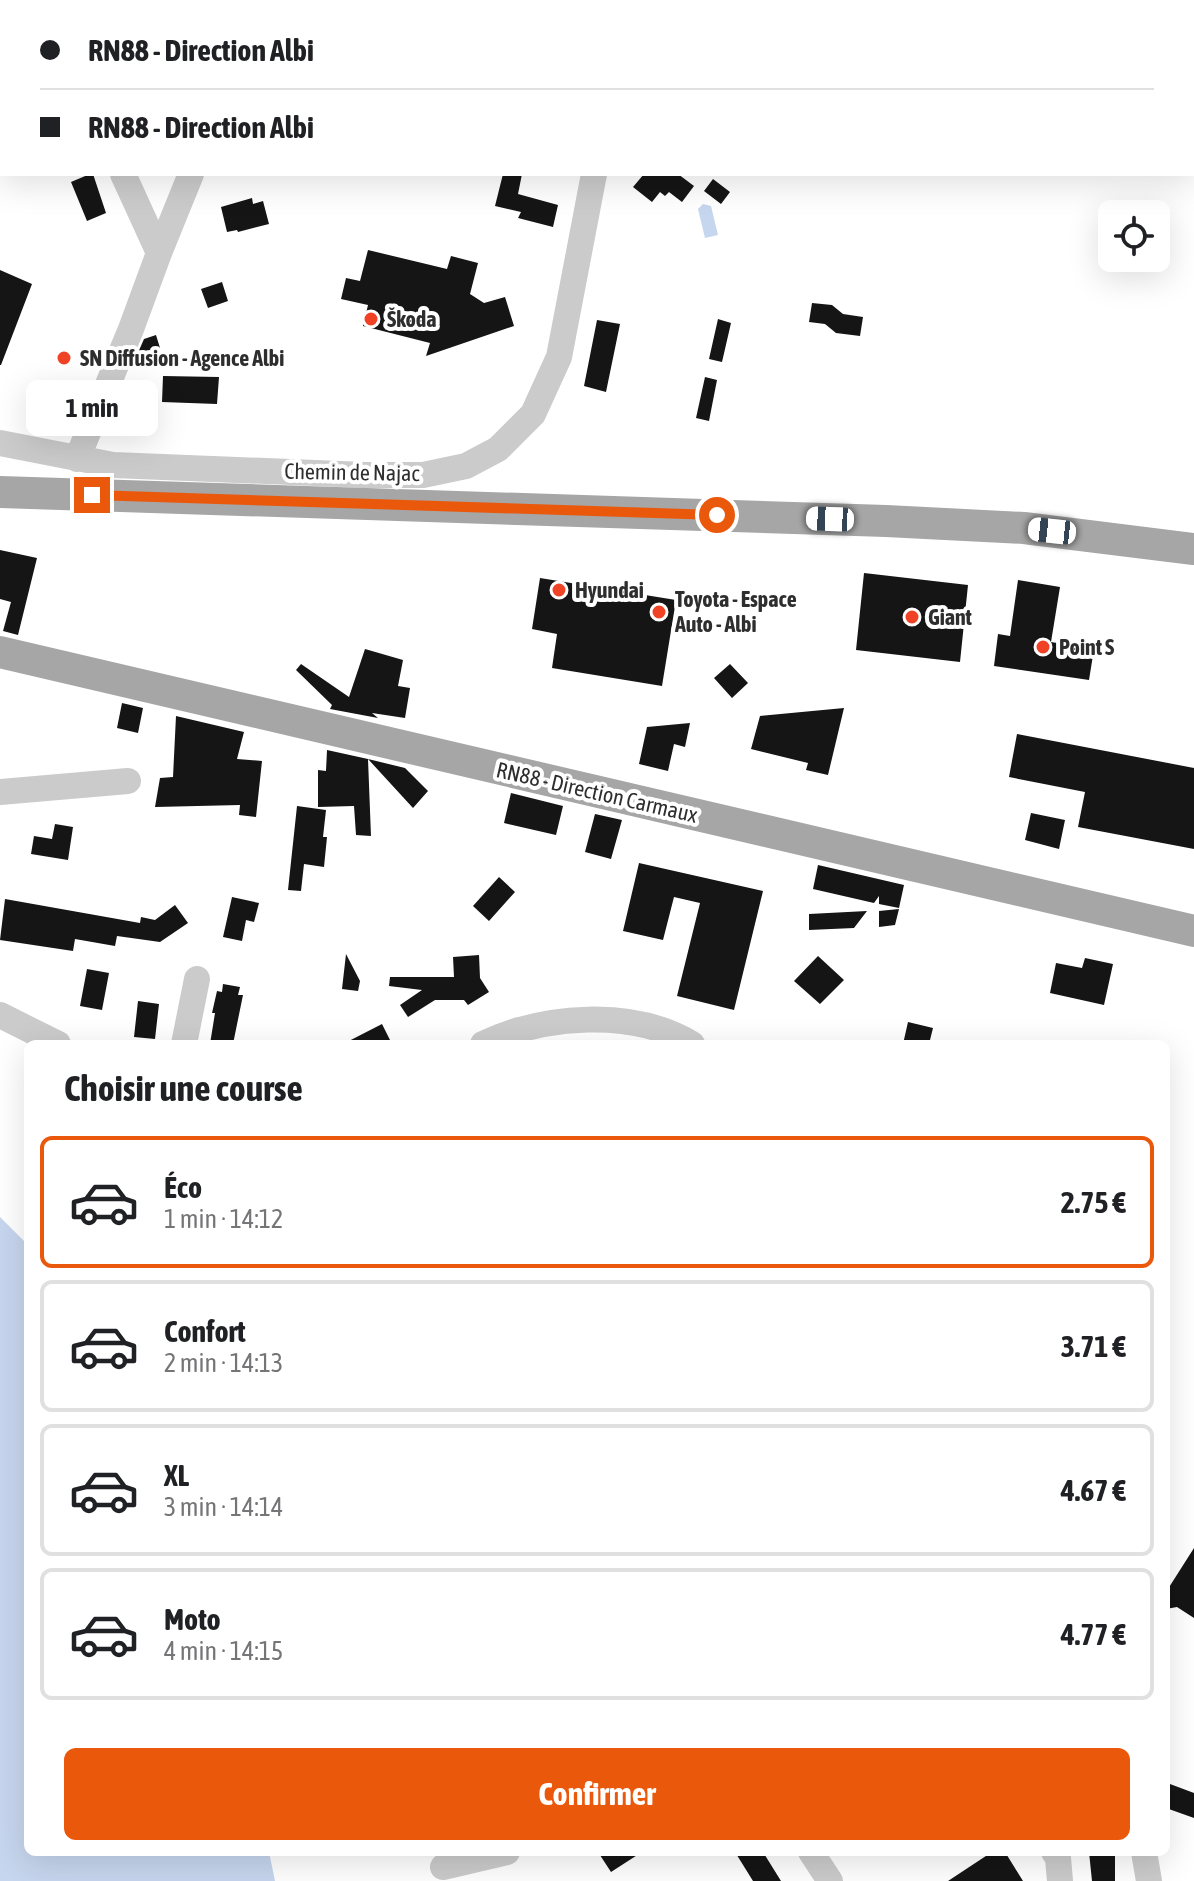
<!DOCTYPE html>
<html lang="fr">
<head>
<meta charset="utf-8">
<style>
  body { margin:0; font-family:"Asap Condensed",sans-serif; background:#f2f2f2; color:#202124; height:100vh; display:flex; flex-direction:column; font-size:30px; white-space:nowrap }
  * { box-sizing:border-box; margin:0 }
  p { font-size:26px; color:#757577 }
  .icon { flex:none; width:44px; height:44px; fill:none; stroke:currentColor; stroke-width:2; stroke-linecap:round; stroke-linejoin:round }
  .map { position:relative; flex:1; overflow:hidden }
  .sheet { position:absolute; left:24px; top:1040px; width:1146px; height:816px; display:flex; flex-direction:column; background:#fff; border-radius:12px; box-shadow:0 8px 32px #0002 }
  .sheet>* { flex:none }
  .top-card { position:absolute; left:0px; top:0px; width:1194px; height:176px; box-shadow:0 8px 32px #0002; display:grid; align-content:center; height:176px; padding:0 40px; background:#fff }
  .buttons { position:absolute; left:1098px; top:200px; display:grid; gap:16px }
  .buttons a { display:grid; place-items:center; width:72px; height:72px; border-radius:12px; background:#fff; box-shadow:0 8px 32px #0002; font-size:40px }
  .end { position:absolute; width:36px; height:36px; margin:-18px; border:10px solid #ea580c; background:#fff; box-shadow:0 0 0 4px #fff }
  .from { border-radius:50% }
  .bubble { position:absolute; height:56px; border-radius:12px; background:#fff; box-shadow:0 8px 32px #0002; font-size:26px; font-weight:700; line-height:56px; text-align:center }
  .car { position:absolute; width:24px; height:48px; margin:-24px -12px; border-radius:10px; box-shadow:0 0 6px 2px #0007; background:linear-gradient(#fff 24%,#345 0 40%,#fff 0 76%,#345 0 86%,#fff 0) }
  .top-card b { display:flex; align-items:center; gap:28px; height:76px; font-size:30px }
  .top-card b+b { border-top:2px solid #e0e0e0 }
  .top-card i { width:20px; height:20px; background:#202124 }
  ul { padding:0; list-style:none }
  li { display:flex; align-items:center; gap:24px; height:132px; margin:0 16px 12px; padding:0 24px; border:4px solid #e0e0e0; border-radius:12px }
  li div { flex:1 }
  li b { display:block; font-size:30px }
  li em { font-style:normal; font-weight:700 }
  li.selected { border-color:#ea580c }
  li>.icon { width:72px; height:72px; stroke-width:1.5 }
  h2 { padding:0 40px; font-size:36px; line-height:96px }
  .primary-button { display:flex; gap:16px; margin-top:auto; padding:16px 40px }
  .primary-button a { flex:1; height:92px; border-radius:12px; background:#ea580c; color:#fff; font-size:32px; font-weight:700; line-height:92px; text-align:center }
  .map>svg:first-child { display:block }
  .water { fill:#c6d6ee }
  .building { fill:#151515 }
  .lines { fill:none; stroke-linecap:round; stroke-linejoin:round }
  .minor { stroke:#cbcbcb; stroke-width:26 }
  .major { stroke:#a6a6a6; stroke-width:32 }
  .route { stroke:#ea580c; stroke-width:10 }
  .poi-dot { fill:#f04326; stroke:#fff; stroke-width:3 }
  .labels { text-anchor:middle; dominant-baseline:central; stroke-width:8; stroke-linejoin:round; paint-order:stroke }
  .poi-label { font-size:22px; font-weight:bold; fill:#2e2e2e; stroke:#fff; text-anchor:start }
  .street-label { font-size:22px; fill:#2e2e2e; stroke:#fff }
</style>
</head>
<body>
<div class="map">
<svg width="1194" height="1881" viewBox="0 0 1194 1881">
  <rect width="100%" height="100%" fill="#fff"/>
  <path class="water" d="M 703,204 L 711,206 L 718,235 L 705,238 L 698,209 Z
    M 0,1217 L 28,1245 L 28,1852 L 269,1852 L 275,1881 L 0,1881 Z"/>
  <path class="building" d="M 90,174 L 93,174 L 106,213 L 87,221 L 71,182 Z
    M 503,174 L 522,174 L 518,194 L 558,205 L 553,227 L 518,218 L 521,212 L 495,206 Z
    M 644,174 L 678,174 L 694,186 L 682,202 L 669,192 L 665,196 L 660,192 L 652,202 L 633,187 Z
    M 713,179 L 730,192 L 721,204 L 704,191 Z
    M 252,198 L 253,204 L 263,201 L 269,224 L 238,232 L 237,230 L 227,232 L 221,207 Z
    M 368,250 L 447,269 L 451,256 L 478,263 L 470,294 L 484,303 L 505,297 L 514,326 L 426,356 L 430,343 L 363,326 L 368,305 L 341,299 L 346,278 L 360,281 Z
    M 0,270 L 32,284 L 1,365 L 0,365 Z
    M 222,282 L 228,301 L 208,308 L 201,289 Z
    M 812,303 L 832,305 L 843,314 L 863,317 L 860,336 L 836,333 L 825,324 L 809,322 Z
    M 718,319 L 731,323 L 722,362 L 709,359 Z
    M 597,320 L 620,324 L 606,392 L 584,386 Z
    M 156,335 L 160,348 L 137,355 L 144,339 Z
    M 163,376 L 219,377 L 217,404 L 162,402 Z
    M 705,377 L 717,380 L 709,421 L 696,418 Z
    M 0,550 L 37,558 L 18,635 L 3,631 L 11,602 L 0,599 Z
    M 864,573 L 968,585 L 960,662 L 856,650 Z
    M 540,578 L 676,600 L 662,686 L 552,668 L 557,634 L 532,629 Z
    M 1018,580 L 1060,587 L 1051,642 L 1094,649 L 1089,680 L 994,666 L 998,634 L 1010,636 Z
    M 365,649 L 403,660 L 398,686 L 410,688 L 405,718 L 372,713 L 378,718 L 330,709 L 332,705 L 296,670 L 301,664 L 349,697 Z
    M 730,664 L 748,683 L 732,698 L 714,678 Z
    M 122,703 L 143,708 L 138,733 L 117,728 Z
    M 844,708 L 828,775 L 806,770 L 808,763 L 751,749 L 760,716 Z
    M 176,716 L 244,732 L 237,759 L 262,761 L 256,817 L 239,815 L 240,805 L 155,807 L 160,778 L 173,777 Z
    M 690,723 L 685,747 L 674,744 L 668,771 L 639,764 L 647,727 Z
    M 1017,734 L 1194,768 L 1194,849 L 1078,827 L 1085,792 L 1009,777 Z
    M 327,750 L 368,759 L 405,768 L 428,791 L 413,808 L 368,759 L 371,836 L 356,835 L 354,806 L 318,807 L 318,770 L 326,771 Z
    M 511,793 L 563,806 L 556,835 L 504,823 Z
    M 297,806 L 326,810 L 323,837 L 327,837 L 324,867 L 304,864 L 301,891 L 288,890 Z
    M 1031,813 L 1065,820 L 1059,849 L 1025,840 Z
    M 595,814 L 622,820 L 611,859 L 585,852 Z
    M 55,824 L 73,827 L 68,860 L 31,854 L 34,836 L 52,839 Z
    M 639,863 L 763,891 L 734,1010 L 677,996 L 700,903 L 674,897 L 663,940 L 623,931 Z
    M 818,865 L 904,885 L 899,908 L 879,904 L 879,896 L 874,903 L 813,889 Z
    M 499,877 L 515,892 L 489,921 L 473,906 Z
    M 232,897 L 259,903 L 254,922 L 246,920 L 242,941 L 223,937 Z
    M 5,899 L 140,923 L 141,917 L 155,920 L 175,905 L 188,923 L 160,942 L 117,936 L 115,946 L 75,939 L 73,951 L 0,940 Z
    M 899,909 L 895,925 L 879,927 L 879,911 Z
    M 867,911 L 854,928 L 809,930 L 809,914 Z
    M 346,954 L 360,981 L 358,991 L 342,989 Z
    M 479,955 L 480,978 L 489,992 L 468,1005 L 464,1000 L 435,1000 L 408,1017 L 400,1005 L 422,990 L 389,986 L 390,977 L 454,977 L 453,957 Z
    M 818,956 L 844,980 L 820,1004 L 794,981 Z
    M 1085,958 L 1113,964 L 1104,1005 L 1050,993 L 1056,963 L 1082,968 Z
    M 87,969 L 109,973 L 102,1010 L 80,1006 Z
    M 223,984 L 240,987 L 238,995 L 243,995 L 233,1044 L 210,1044 L 215,1013 L 212,1013 L 217,991 L 222,992 Z
    M 138,1001 L 159,1004 L 155,1039 L 134,1037 Z
    M 908,1022 L 933,1028 L 929,1044 L 903,1044 Z
    M 382,1024 L 392,1044 L 343,1044 Z
    M 1194,1548 L 1194,1618 L 1177,1607 L 1166,1609 L 1166,1592 Z
    M 1170,1784 L 1194,1793 L 1194,1818 L 1166,1808 L 1166,1795 Z
    M 598,1852 L 642,1852 L 611,1872 Z
    M 735,1852 L 763,1852 L 781,1881 L 753,1881 Z
    M 992,1852 L 1005,1852 L 1023,1881 L 948,1881 Z
    M 1089,1852 L 1115,1852 L 1115,1881 L 1092,1881 Z"/>
  <g class="lines">
    <path class="minor" d="M 51,0 L 51,2
      M 605,0 L 605,2
      M 763,0 L 763,2
      M 1060,0 L 1060,2
      M 260,2 L 261,0
      M 1137,2 L 1148,0
      M 159,253 L 191,174
      M 0,443 L 113,465 L 365,475 L 423,475 L 466,466 L 498,449 L 533,414 L 559,357 L 594,174
      M 77,459 L 131,329 L 159,253 L 123,174
      M 0,792 L 128,781
      M 0,1015 L 58,1044
      M 184,1044 L 197,979
      M 483,1044 C 543,1015 633,1008 692,1044
      M 811,1852 L 830,1881
      M 1054,1852 L 1058,1858 L 1060,1881
      M 1144,1852 L 1149,1881
      M 443,1867 L 507,1852"/>
    <path class="major" d="M 0,492 L 886,521 L 1024,528 L 1194,549
      M 0,652 L 1194,931"/>
  </g>
  <g class="lines">
    <path class="route" d="M 92,495 L 717,515"/>
  </g>
  <g class="poi-dot">
    <circle cx="371" cy="319" r="8"/>
    <circle cx="64" cy="358" r="8"/>
    <circle cx="559" cy="590" r="8"/>
    <circle cx="659" cy="612" r="8"/>
    <circle cx="912" cy="617" r="8"/>
    <circle cx="1043" cy="647" r="8"/>
  </g>
  <g class="labels">
    <g class="poi-label">
      <text x="387" y="319">Škoda</text>
      <text x="80" y="358">SN Diffusion - Agence Albi</text>
      <text x="575" y="590">Hyundai</text>
      <text x="675" y="599">Toyota - Espace<tspan x="675" dy="25">Auto - Albi</tspan></text>
      <text x="928" y="617">Giant</text>
      <text x="1059" y="647">Point S</text>
    </g>
    <g class="street-label">
      <text transform="translate(352 472) rotate(1)">Chemin de Najac</text>
      <text transform="translate(597 792) rotate(13)">RN88 - Direction Carmaux</text>
    </g>
  </g>
</svg>
<div class="buttons">
<a><svg class="icon" aria-label="locate" viewBox="0 0 24 24"><circle cx="12" cy="12" r="6"/><path d="M12 2v4M12 18v4M2 12h4M18 12h4"/></svg></a>
</div>
<i class="end from" style="left:717px;top:515px"></i>
<i class="end" style="left:92px;top:495px"></i>
<div class="bubble" style="left:26px;top:380px;width:132px">1 min</div>
<i class="car" style="left:830px;top:519px;rotate:272deg"></i>
<i class="car" style="left:1052px;top:531px;rotate:276deg"></i>
<div class="top-card">
<b><i class="from"></i>RN88 - Direction Albi</b>
<b><i></i>RN88 - Direction Albi</b>
</div>
<section class="sheet">
<h2>Choisir une course</h2>
<ul>
<li class="selected"><svg class="icon" aria-label="car" viewBox="0 0 24 24"><path d="M5 17H2v-5l4-1 3-4h7l3 4 3 1v5h-3M9 17h6M6 11h13"/><circle cx="7" cy="17" r="2"/><circle cx="17" cy="17" r="2"/></svg><div><b>Éco</b><p>1 min · 14:12</p></div><em>2.75 €</em></li>
<li><svg class="icon" aria-label="car" viewBox="0 0 24 24"><path d="M5 17H2v-5l4-1 3-4h7l3 4 3 1v5h-3M9 17h6M6 11h13"/><circle cx="7" cy="17" r="2"/><circle cx="17" cy="17" r="2"/></svg><div><b>Confort</b><p>2 min · 14:13</p></div><em>3.71 €</em></li>
<li><svg class="icon" aria-label="car" viewBox="0 0 24 24"><path d="M5 17H2v-5l4-1 3-4h7l3 4 3 1v5h-3M9 17h6M6 11h13"/><circle cx="7" cy="17" r="2"/><circle cx="17" cy="17" r="2"/></svg><div><b>XL</b><p>3 min · 14:14</p></div><em>4.67 €</em></li>
<li><svg class="icon" aria-label="car" viewBox="0 0 24 24"><path d="M5 17H2v-5l4-1 3-4h7l3 4 3 1v5h-3M9 17h6M6 11h13"/><circle cx="7" cy="17" r="2"/><circle cx="17" cy="17" r="2"/></svg><div><b>Moto</b><p>4 min · 14:15</p></div><em>4.77 €</em></li>
</ul>
<div class="primary-button"><a>Confirmer</a></div>
</section>
</div>
</body>
</html>
